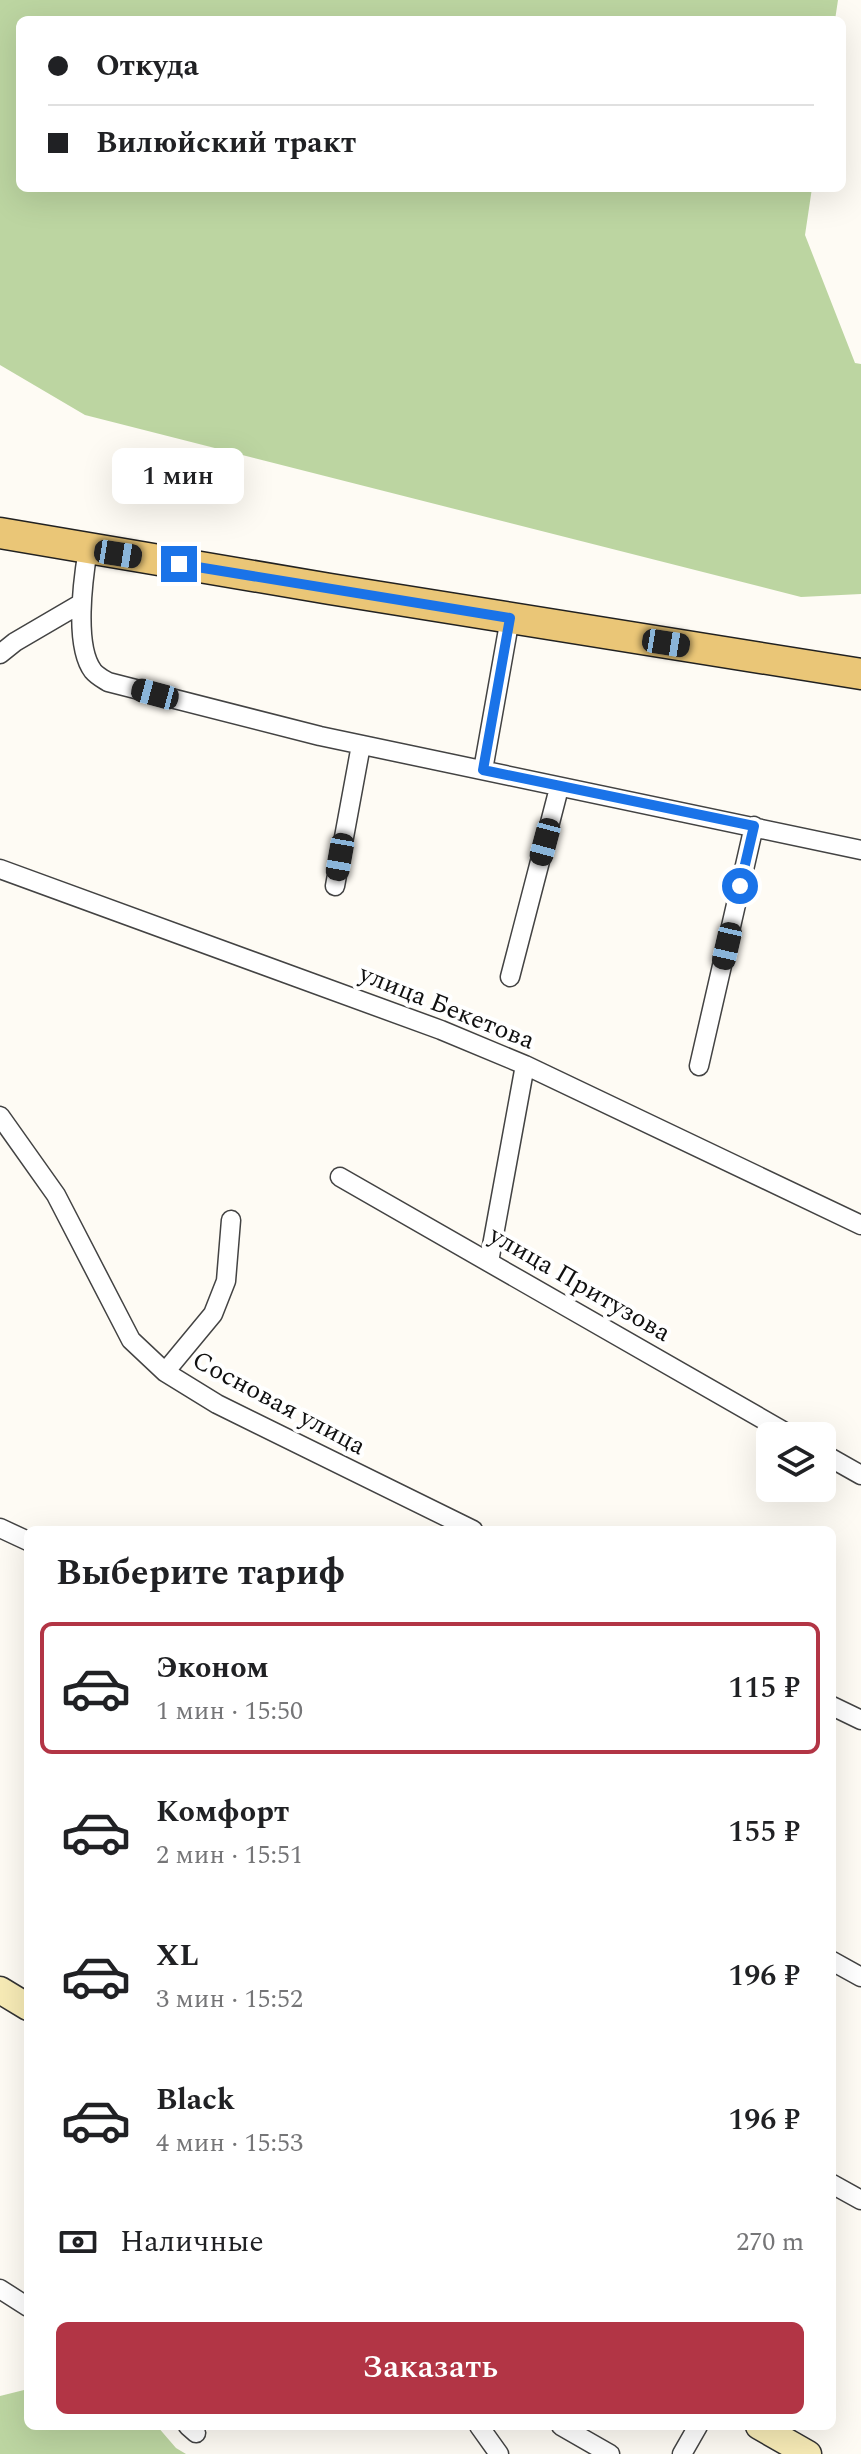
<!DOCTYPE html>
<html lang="ru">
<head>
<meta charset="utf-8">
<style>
  body { margin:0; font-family:Spectral,serif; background:#f2f2f2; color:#202124; height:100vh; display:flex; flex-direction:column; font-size:30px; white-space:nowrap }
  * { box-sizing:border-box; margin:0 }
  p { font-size:26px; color:#757577 }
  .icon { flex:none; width:44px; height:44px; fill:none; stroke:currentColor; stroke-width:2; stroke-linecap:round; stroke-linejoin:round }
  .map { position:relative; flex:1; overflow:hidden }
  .drawer { position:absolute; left:24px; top:1526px; width:812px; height:904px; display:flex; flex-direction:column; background:#fff; border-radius:12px; box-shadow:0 8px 32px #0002 }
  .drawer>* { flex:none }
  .banner { position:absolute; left:16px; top:16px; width:830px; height:176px; border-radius:12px; box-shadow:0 8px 32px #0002; display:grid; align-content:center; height:176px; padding:0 32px; background:#fff }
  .controls { position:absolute; left:756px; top:1422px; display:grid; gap:16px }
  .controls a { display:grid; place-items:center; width:80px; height:80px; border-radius:12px; background:#fff; box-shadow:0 8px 32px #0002; font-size:40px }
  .end { position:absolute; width:36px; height:36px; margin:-18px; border:10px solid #1a73e8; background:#fff; box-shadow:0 0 0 4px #fff }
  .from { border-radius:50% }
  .bubble { position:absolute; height:56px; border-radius:12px; background:#fff; box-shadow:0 8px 32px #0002; font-size:26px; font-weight:600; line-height:56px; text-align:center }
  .car { position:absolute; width:24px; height:48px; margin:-24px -12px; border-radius:10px; box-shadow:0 0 6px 2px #0007; background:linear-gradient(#222 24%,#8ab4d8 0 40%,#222 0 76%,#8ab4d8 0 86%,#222 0) }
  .banner b { display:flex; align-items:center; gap:28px; height:76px; font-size:30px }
  .banner b+b { border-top:2px solid #e0e0e0 }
  .banner i { width:20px; height:20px; background:#202124 }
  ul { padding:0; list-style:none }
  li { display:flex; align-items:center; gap:24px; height:132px; margin:0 16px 12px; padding:0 16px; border:4px solid transparent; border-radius:12px }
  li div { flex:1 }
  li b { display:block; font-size:30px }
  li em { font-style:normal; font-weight:600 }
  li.active { border-color:#b23545 }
  li>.icon { width:72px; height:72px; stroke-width:1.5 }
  h2 { padding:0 32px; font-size:36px; line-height:96px }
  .pay { display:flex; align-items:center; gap:20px; height:88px; padding:0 32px; font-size:30px }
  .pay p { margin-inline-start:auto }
  .cta { display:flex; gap:16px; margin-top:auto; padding:16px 32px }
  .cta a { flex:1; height:92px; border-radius:12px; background:#b23545; color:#fff; font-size:32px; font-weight:600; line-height:92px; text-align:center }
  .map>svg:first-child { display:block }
  .forest { fill:#bcd5a1 }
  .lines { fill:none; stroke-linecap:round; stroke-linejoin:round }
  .street-casing { stroke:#434343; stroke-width:21 }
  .secondary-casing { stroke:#323232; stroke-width:29 }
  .primary-casing { stroke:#212121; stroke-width:33 }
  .street { stroke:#fff; stroke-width:18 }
  .secondary { stroke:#f7ebb6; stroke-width:26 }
  .primary { stroke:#eac677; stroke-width:30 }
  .route { stroke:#1a73e8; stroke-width:10 }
  .labels { text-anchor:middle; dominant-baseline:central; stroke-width:8; stroke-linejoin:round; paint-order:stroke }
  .street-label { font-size:26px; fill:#101010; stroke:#fff }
</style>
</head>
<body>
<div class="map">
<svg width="861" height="2454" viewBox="0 0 861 2454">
  <rect width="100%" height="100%" fill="#fefbf4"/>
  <path class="forest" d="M 0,0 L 838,0 L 835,20 L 20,20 L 20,188 L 812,188 L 805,235 L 855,363 L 861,364 L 861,594 L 801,597 L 85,415 L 0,365 Z
    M 28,2389 L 28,2426 L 157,2426 L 176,2448 L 186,2454 L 0,2454 L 0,2396 Z"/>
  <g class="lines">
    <g class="street-casing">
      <path id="street" d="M 88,549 C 83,579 74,646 93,671 C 97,676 103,679 108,682 L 320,736 L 861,850
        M 0,654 L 15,642 L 80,604
        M 483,770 L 510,618
        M 0,869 L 441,1030 L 525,1065 L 861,1225
        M 335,886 L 361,745
        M 510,977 L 559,788
        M 699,1066 L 754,826
        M 0,1116 L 56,1195 L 131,1340 L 165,1372 L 217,1404 L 473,1530
        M 340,1177 L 792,1436
        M 489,1262 L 525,1065
        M 165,1372 L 213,1314 L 226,1281 L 231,1220
        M 822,1453 L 861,1475
        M 0,1528 L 28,1541
        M 832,1706 L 861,1720
        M 832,1961 L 861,1977
        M 832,2184 L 861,2200
        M 0,2289 L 28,2307
        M 188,2426 L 196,2433
        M 479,2426 L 499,2454
        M 561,2426 L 610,2454
        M 682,2454 L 698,2426"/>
    </g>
    <g class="secondary-casing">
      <path id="secondary" d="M 0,1990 L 28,2007
        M 759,2426 L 808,2454"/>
    </g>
    <g class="primary-casing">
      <path id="primary" d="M 0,533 L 330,589 L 861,674"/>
    </g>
    <use href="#street" class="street"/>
    <use href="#secondary" class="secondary"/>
    <use href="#primary" class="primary"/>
  </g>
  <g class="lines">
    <path class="route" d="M 179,564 L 510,618 L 483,770 L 754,826 L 740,886"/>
  </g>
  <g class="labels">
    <g class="street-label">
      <text transform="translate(447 1007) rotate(22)">улица Бекетова</text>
      <text transform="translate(580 1284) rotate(30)">улица Притузова</text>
      <text transform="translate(279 1403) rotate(28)">Сосновая улица</text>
    </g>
  </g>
</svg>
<div class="controls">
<a><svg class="icon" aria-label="layers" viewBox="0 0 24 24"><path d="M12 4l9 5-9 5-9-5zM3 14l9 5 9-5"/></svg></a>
</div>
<i class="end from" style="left:740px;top:886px"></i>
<i class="end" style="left:179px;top:564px"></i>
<div class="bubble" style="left:112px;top:448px;width:132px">1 мин</div>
<i class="car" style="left:118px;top:554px;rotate:99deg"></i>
<i class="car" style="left:666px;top:643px;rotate:99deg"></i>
<i class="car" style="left:155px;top:694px;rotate:285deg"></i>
<i class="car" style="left:545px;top:842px;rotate:195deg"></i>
<i class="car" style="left:340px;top:857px;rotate:190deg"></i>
<i class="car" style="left:727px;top:946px;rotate:193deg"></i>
<div class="banner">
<b><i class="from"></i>Откуда</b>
<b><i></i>Вилюйский тракт</b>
</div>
<section class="drawer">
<h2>Выберите тариф</h2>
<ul>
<li class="active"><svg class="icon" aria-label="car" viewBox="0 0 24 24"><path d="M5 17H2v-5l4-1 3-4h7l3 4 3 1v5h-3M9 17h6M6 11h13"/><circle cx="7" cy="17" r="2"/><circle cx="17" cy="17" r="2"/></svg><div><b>Эконом</b><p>1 мин · 15:50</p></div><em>115 ₽</em></li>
<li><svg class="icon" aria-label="car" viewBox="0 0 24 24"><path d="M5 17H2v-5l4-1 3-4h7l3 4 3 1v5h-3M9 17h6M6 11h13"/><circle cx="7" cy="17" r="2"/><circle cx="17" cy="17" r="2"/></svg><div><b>Комфорт</b><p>2 мин · 15:51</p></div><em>155 ₽</em></li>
<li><svg class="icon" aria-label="car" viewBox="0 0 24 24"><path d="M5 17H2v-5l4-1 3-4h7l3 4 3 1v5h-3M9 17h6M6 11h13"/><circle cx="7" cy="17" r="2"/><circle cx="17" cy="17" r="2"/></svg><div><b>XL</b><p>3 мин · 15:52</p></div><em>196 ₽</em></li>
<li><svg class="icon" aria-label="car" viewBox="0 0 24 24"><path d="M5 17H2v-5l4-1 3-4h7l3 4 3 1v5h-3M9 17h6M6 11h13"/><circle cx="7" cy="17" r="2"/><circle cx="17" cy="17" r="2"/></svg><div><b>Black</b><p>4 мин · 15:53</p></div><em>196 ₽</em></li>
</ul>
<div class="pay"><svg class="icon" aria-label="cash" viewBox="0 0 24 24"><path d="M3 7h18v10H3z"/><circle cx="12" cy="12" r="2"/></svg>Наличные<p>270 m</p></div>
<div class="cta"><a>Заказать</a></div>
</section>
</div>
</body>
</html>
